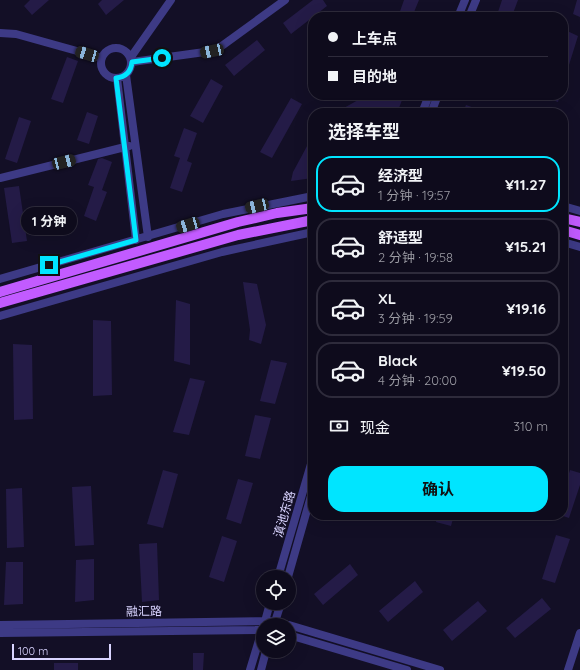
<!DOCTYPE html>
<html lang="zh">
<head>
<meta charset="utf-8">
<style>
  body { margin:0; font-family:Quicksand,"Noto Sans SC",sans-serif; background:#171425; color:#f1f3f6; height:100vh; display:flex; flex-direction:column; font-size:15px; white-space:nowrap }
  * { box-sizing:border-box; margin:0 }
  p { font-size:13px; color:#9b9ba3 }
  .icon { flex:none; width:22px; height:22px; fill:none; stroke:currentColor; stroke-width:2; stroke-linecap:round; stroke-linejoin:round }
  .map { position:relative; flex:1; overflow:hidden }
  .sheet { position:absolute; left:308px; top:108px; width:260px; height:412px; display:flex; flex-direction:column; background:#0e0b1c; border-radius:16px; box-shadow:0 4px 16px #0002,0 0 0 1px #2e2b3b }
  .sheet>* { flex:none }
  .banner { position:absolute; left:308px; top:12px; width:260px; height:88px; border-radius:16px; box-shadow:0 4px 16px #0002,0 0 0 1px #2e2b3b; display:grid; align-content:center; height:88px; padding:0 20px; background:#0e0b1c }
  .fabs { position:absolute; left:256px; top:570px; display:grid; gap:8px }
  .fabs a { display:grid; place-items:center; width:40px; height:40px; border-radius:50%; background:#0e0b1c; box-shadow:0 4px 16px #0002,0 0 0 1px #2e2b3b; font-size:20px }
  .scale { position:absolute; left:12px; bottom:10px; width:99px; box-sizing:border-box; padding-left:4px; border:2px solid #d9d4ff; border-top:0; font-size:11px; line-height:14px; white-space:nowrap; color:#d9d4ff; -webkit-text-stroke:3px #130f26; paint-order:stroke }
  .end { position:absolute; width:18px; height:18px; margin:-9px; border:5px solid #00e5ff; background:#111; box-shadow:0 0 0 2px #111 }
  .from { border-radius:50% }
  .bubble { position:absolute; height:28px; border-radius:14px; background:#0e0b1c; box-shadow:0 4px 16px #0002,0 0 0 1px #2e2b3b; font-size:13px; font-weight:700; line-height:28px; text-align:center }
  .car { position:absolute; width:12px; height:24px; margin:-12px -6px; border-radius:5px; box-shadow:0 0 3px 1px #0007; background:linear-gradient(#222 24%,#8ab4d8 0 40%,#222 0 76%,#8ab4d8 0 86%,#222 0) }
  .banner b { display:flex; align-items:center; gap:14px; height:38px; font-size:15px }
  .banner b+b { border-top:1px solid #2e2b3b }
  .banner i { width:10px; height:10px; background:#f1f3f6 }
  ul { padding:0; list-style:none }
  li { display:flex; align-items:center; gap:12px; height:56px; margin:0 8px 6px; padding:0 12px; border:2px solid #2e2b3b; border-radius:16px }
  li div { flex:1 }
  li b { display:block; font-size:15px }
  li em { font-style:normal; font-weight:700 }
  li.selected { border-color:#00e5ff }
  li>.icon { width:36px; height:36px; stroke-width:1.5 }
  h2 { padding:0 20px; font-size:18px; line-height:48px }
  .pay { display:flex; align-items:center; gap:10px; height:44px; padding:0 20px; font-size:15px }
  .pay p { margin-inline-start:auto }
  .action { display:flex; gap:8px; margin-top:auto; padding:8px 20px }
  .action a { flex:1; height:46px; border-radius:16px; background:#00e5ff; color:#111; font-size:16px; font-weight:700; line-height:46px; text-align:center }
  .map>svg:first-child { display:block }
  .building { fill:#241b47 }
  .lines { fill:none; stroke-linecap:round; stroke-linejoin:round }
  .minor { stroke:#3d3a85; stroke-width:8 }
  .major { stroke:#c25bff; stroke-width:10 }
  .route { stroke:#00e5ff; stroke-width:5 }
  .labels { text-anchor:middle; dominant-baseline:central; stroke-width:3; stroke-linejoin:round; paint-order:stroke }
  .street-label { font-size:12px; fill:#d9d4ff; stroke:#130f26 }
</style>
</head>
<body>
<div class="map">
<svg width="580" height="670" viewBox="0 0 580 670">
  <rect width="100%" height="100%" fill="#130f26"/>
  <path class="building" d="M 30,0 L 49,0 L 32,15 L 24,6 Z
    M 102,0 L 124,0 L 106,15 L 98,4 Z
    M 313,0 L 323,0 L 327,6 L 291,34 L 283,23 Z
    M 404,0 L 419,0 L 412,17 L 398,17 Z
    M 502,0 L 518,0 L 512,16 L 498,12 Z
    M 577,0 L 580,0 L 580,17 L 573,14 Z
    M 563,29 L 578,36 L 564,81 L 563,81 Z
    M 257,40 L 265,50 L 234,76 L 225,65 Z
    M 67,57 L 78,61 L 63,103 L 51,99 Z
    M 211,79 L 223,86 L 203,123 L 190,116 Z
    M 367,95 L 404,95 L 397,113 L 335,113 Z
    M 539,95 L 560,95 L 558,102 Z
    M 291,98 L 302,104 L 272,158 L 260,152 Z
    M 466,105 L 486,112 L 486,113 L 463,113 Z
    M 87,112 L 98,116 L 89,144 L 77,140 Z
    M 19,117 L 31,121 L 17,163 L 5,159 Z
    M 184,128 L 197,133 L 187,161 L 192,163 L 182,192 L 170,188 L 180,158 L 174,156 Z
    M 313,135 L 313,178 L 291,181 L 293,172 Z
    M 102,158 L 112,162 L 102,190 L 107,192 L 96,221 L 84,216 L 94,187 L 88,185 L 98,159 Z
    M 19,186 L 27,241 L 12,243 L 4,188 Z
    M 243,282 L 257,284 L 266,325 L 261,344 L 249,340 L 250,330 Z
    M 176,300 L 190,304 L 190,365 L 174,361 Z
    M 93,320 L 111,321 L 112,395 L 93,396 Z
    M 13,344 L 32,345 L 33,419 L 14,420 Z
    M 271,360 L 287,363 L 275,404 L 260,401 Z
    M 190,378 L 205,381 L 189,435 L 173,432 Z
    M 255,415 L 271,418 L 260,459 L 245,456 Z
    M 163,470 L 178,474 L 163,528 L 147,524 Z
    M 570,470 L 580,473 L 580,485 L 569,518 L 563,516 L 563,492 Z
    M 238,479 L 253,483 L 241,524 L 226,519 Z
    M 91,486 L 94,545 L 75,546 L 72,487 Z
    M 22,488 L 24,547 L 7,548 L 6,489 Z
    M 437,515 L 454,515 L 451,526 L 436,522 Z
    M 556,535 L 570,539 L 555,583 L 542,579 Z
    M 222,536 L 237,541 L 224,582 L 209,577 Z
    M 157,543 L 159,600 L 142,602 L 139,544 Z
    M 94,559 L 94,600 L 75,602 L 76,560 Z
    M 6,562 L 23,562 L 23,604 L 4,605 Z
    M 350,564 L 358,575 L 323,605 L 314,594 Z
    M 415,581 L 423,592 L 388,622 L 379,611 Z
    M 542,598 L 551,609 L 515,638 L 506,628 Z
    M 478,601 L 487,611 L 452,641 L 443,630 Z
    M 193,653 L 204,653 L 203,670 L 193,670 Z
    M 54,663 L 78,663 L 78,670 L 54,670 Z"/>
  <g class="lines">
    <path class="minor" d="M 458,17 L 465,0
      M 469,17 L 476,0
      M 0,33 L 16,34 L 102,58
      M101 63a15 15 0 1 1 30 0a15 15 0 1 1-30 0Z
      M 131,57 L 171,0
      M 132,62 L 212,51 L 219,48 L 285,0
      M 126,75 L 148,237
      M 117,78 L 136,240
      M 422,113 L 429,95
      M 431,113 L 438,95
      M 0,178 L 129,146
      M 563,206 L 580,211
      M 563,242 L 580,247
      M 0,279 L 223,214 L 313,196
      M 0,316 L 222,252 L 313,232
      M 278,577 L 313,457
      M 288,577 L 313,489
      M 0,625 L 275,621 L 288,625
      M 264,625 L 270,603
      M 274,625 L 281,603
      M 289,625 L 440,670
      M 0,633 L 263,630
      M 289,635 L 407,670
      M 250,670 L 263,627
      M 261,670 L 266,651
      M 568,670 L 580,633"/>
    <path class="major" d="M 563,218 L 580,222
      M 563,230 L 580,235
      M 0,292 L 238,222 L 277,213 L 313,208
      M 0,303 L 238,235 L 313,220"/>
  </g>
  <g class="lines">
    <path class="route" d="M 49,265 L 136,240 L 116,78 C 126,77 131,72 132,62 L 162,58"/>
  </g>
  <g class="labels">
    <g class="street-label">
      <text transform="translate(284 514) rotate(-74)">滇池东路</text>
      <text transform="translate(144 611) rotate(-1)">融汇路</text>
    </g>
  </g>
</svg>
<div class="fabs">
<a><svg class="icon" aria-label="locate" viewBox="0 0 24 24"><circle cx="12" cy="12" r="6"/><path d="M12 2v4M12 18v4M2 12h4M18 12h4"/></svg></a>
<a><svg class="icon" aria-label="layers" viewBox="0 0 24 24"><path d="M12 4l9 5-9 5-9-5zM3 14l9 5 9-5"/></svg></a>
</div>
<div class="scale">100 m</div>
<i class="end from" style="left:162px;top:58px"></i>
<i class="end" style="left:49px;top:265px"></i>
<div class="bubble" style="left:21px;top:207px;width:56px">1 分钟</div>
<i class="car" style="left:212px;top:51px;rotate:258deg"></i>
<i class="car" style="left:87px;top:54px;rotate:286deg"></i>
<i class="car" style="left:64px;top:162px;rotate:76deg"></i>
<i class="car" style="left:257px;top:206px;rotate:257deg"></i>
<i class="car" style="left:188px;top:225px;rotate:254deg"></i>
<div class="banner">
<b><i class="from"></i>上车点</b>
<b><i></i>目的地</b>
</div>
<section class="sheet">
<h2>选择车型</h2>
<ul>
<li class="selected"><svg class="icon" aria-label="car" viewBox="0 0 24 24"><path d="M5 17H2v-5l4-1 3-4h7l3 4 3 1v5h-3M9 17h6M6 11h13"/><circle cx="7" cy="17" r="2"/><circle cx="17" cy="17" r="2"/></svg><div><b>经济型</b><p>1 分钟 · 19:57</p></div><em>¥11.27</em></li>
<li><svg class="icon" aria-label="car" viewBox="0 0 24 24"><path d="M5 17H2v-5l4-1 3-4h7l3 4 3 1v5h-3M9 17h6M6 11h13"/><circle cx="7" cy="17" r="2"/><circle cx="17" cy="17" r="2"/></svg><div><b>舒适型</b><p>2 分钟 · 19:58</p></div><em>¥15.21</em></li>
<li><svg class="icon" aria-label="car" viewBox="0 0 24 24"><path d="M5 17H2v-5l4-1 3-4h7l3 4 3 1v5h-3M9 17h6M6 11h13"/><circle cx="7" cy="17" r="2"/><circle cx="17" cy="17" r="2"/></svg><div><b>XL</b><p>3 分钟 · 19:59</p></div><em>¥19.16</em></li>
<li><svg class="icon" aria-label="car" viewBox="0 0 24 24"><path d="M5 17H2v-5l4-1 3-4h7l3 4 3 1v5h-3M9 17h6M6 11h13"/><circle cx="7" cy="17" r="2"/><circle cx="17" cy="17" r="2"/></svg><div><b>Black</b><p>4 分钟 · 20:00</p></div><em>¥19.50</em></li>
</ul>
<div class="pay"><svg class="icon" aria-label="cash" viewBox="0 0 24 24"><path d="M3 7h18v10H3z"/><circle cx="12" cy="12" r="2"/></svg>现金<p>310 m</p></div>
<div class="action"><a>确认</a></div>
</section>
</div>
</body>
</html>
